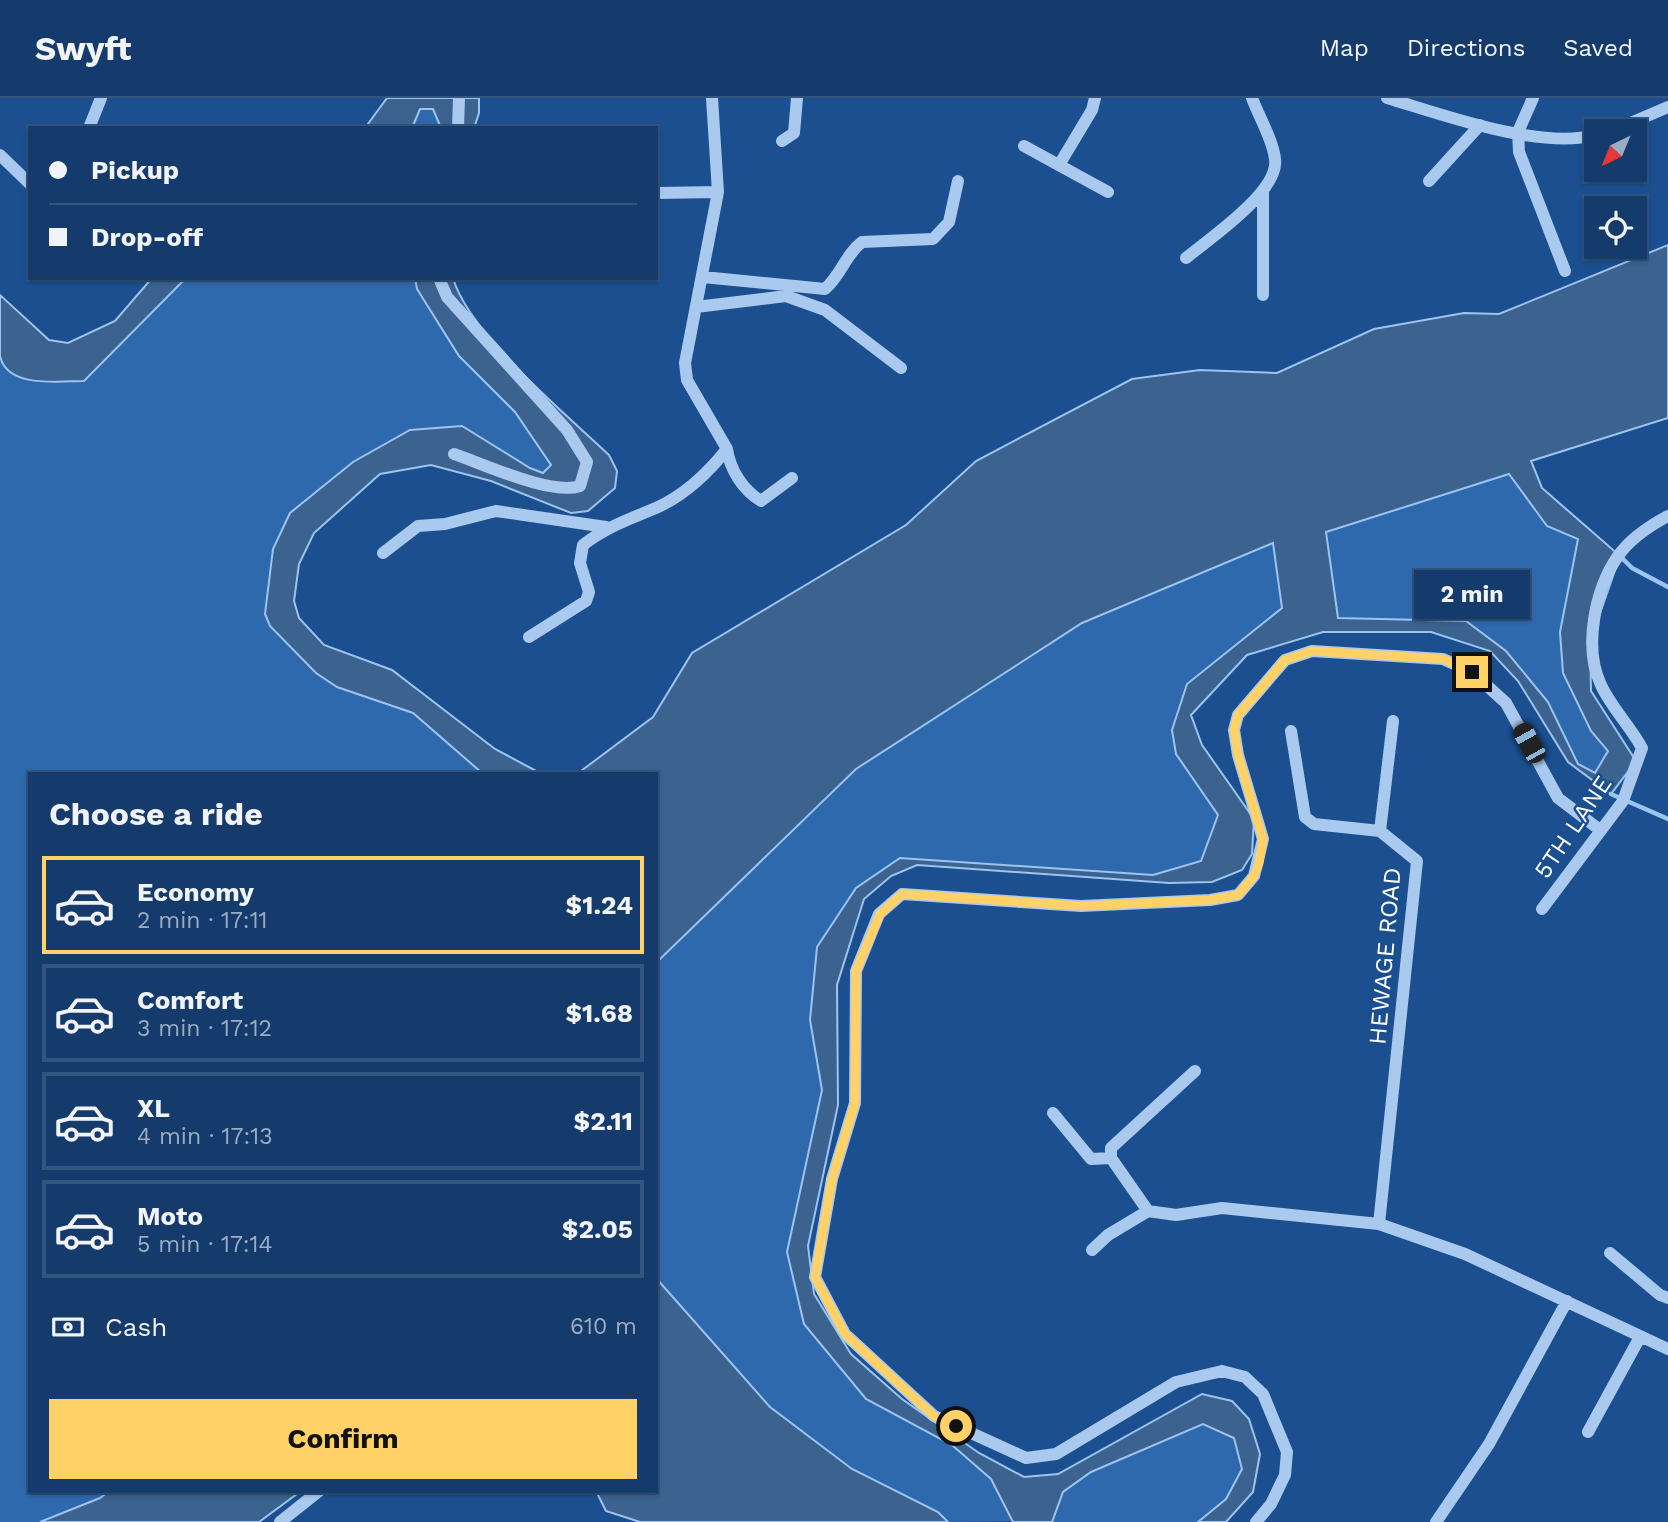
<!DOCTYPE html>
<html lang="en">
<head>
<meta charset="utf-8">
<style>
  body { margin:0; font-family:"Work Sans",sans-serif; background:#214673; color:#f1f3f6; height:100vh; display:flex; flex-direction:column; font-size:26px; white-space:nowrap }
  * { box-sizing:border-box; margin:0 }
  p { font-size:23px; color:#9dadc1 }
  .icon { flex:none; width:38px; height:38px; fill:none; stroke:currentColor; stroke-width:2; stroke-linecap:round; stroke-linejoin:round }
  .map { position:relative; flex:1; overflow:hidden }
  .sheet { position:absolute; left:28px; top:674px; width:630px; height:721px; display:flex; flex-direction:column; background:#143b6b; border-radius:0px; box-shadow:0 2px 5px #0004,0 0 0 2px #33557e }
  .sheet>* { flex:none }
  .top-card { position:absolute; left:28px; top:28px; width:630px; height:154px; border-radius:0px; box-shadow:0 2px 5px #0004,0 0 0 2px #33557e; display:grid; align-content:center; height:154px; padding:0 21px; background:#143b6b }
  .needle { width:46px; rotate:223deg }
  .fabs { position:absolute; left:1584px; top:21px; display:grid; gap:14px }
  .fabs a { display:grid; place-items:center; width:63px; height:63px; border-radius:0px; background:#143b6b; box-shadow:0 2px 5px #0004,0 0 0 2px #33557e; font-size:35px }
  .end { position:absolute; width:32px; height:32px; margin:-16px; border:9px solid #ffd166; background:#111; box-shadow:0 0 0 4px #111 }
  .from { border-radius:50% }
  .bubble { position:absolute; height:49px; border-radius:0px; background:#143b6b; box-shadow:0 2px 5px #0004,0 0 0 2px #33557e; font-size:23px; font-weight:700; line-height:49px; text-align:center }
  .car { position:absolute; width:21px; height:42px; margin:-21px -10px; border-radius:9px; box-shadow:0 0 5px 2px #0007; background:linear-gradient(#222 24%,#8ab4d8 0 40%,#222 0 76%,#8ab4d8 0 86%,#222 0) }
  .top-card b { display:flex; align-items:center; gap:24px; height:66px; font-size:26px }
  .top-card b+b { border-top:2px solid #33557e }
  .top-card i { width:18px; height:18px; background:#f1f3f6 }
  ul { padding:0; list-style:none }
  li { display:flex; align-items:center; gap:21px; height:98px; margin:0 14px 10px; padding:0 7px; border:4px solid #33557e; border-radius:0px }
  li div { flex:1 }
  li b { display:block; font-size:26px }
  li em { font-style:normal; font-weight:700 }
  li.on { border-color:#ffd166 }
  li>.icon { width:63px; height:63px; stroke-width:1.5 }
  h2 { padding:0 21px; font-size:32px; line-height:84px }
  .pay { display:flex; align-items:center; gap:18px; height:77px; padding:0 21px; font-size:26px }
  .pay p { margin-inline-start:auto }
  .action { display:flex; gap:14px; margin-top:auto; padding:14px 21px }
  .action a { flex:1; height:80px; border-radius:0px; background:#ffd166; color:#111; font-size:28px; font-weight:700; line-height:80px; text-align:center }
  header { display:flex; align-items:center; gap:42px; box-sizing:border-box; height:98px; padding:0 35px; background:#143b6b; border-bottom:2px solid #33557e }
  header strong { font-size:33px }
  nav { display:flex; gap:38px; margin-inline-start:auto; font-size:24px }
  .map>svg:first-child { display:block }
  .green { fill:#2e69ad }
  .water { fill:#3c6290; stroke:#9cc4f0; stroke-width:2; fill-rule:evenodd }
  .lines { fill:none; stroke-linecap:round; stroke-linejoin:round }
  .stream { stroke:#9cc4f0; stroke-width:4.5 }
  .minor { stroke:#a9c9ee; stroke-width:12 }
  .route { stroke:#ffd166; stroke-width:9 }
  .labels { text-anchor:middle; dominant-baseline:central; stroke-width:5; stroke-linejoin:round; paint-order:stroke }
  .street-label { font-size:24px; fill:#fff; stroke:#1b4f8f }
</style>
</head>
<body>
<header>
<strong>Swyft</strong>
<nav><a>Map</a><a>Directions</a><a>Saved</a></nav>
</header>
<div class="map">
<svg width="1668" height="1424" viewBox="0 0 1668 1424">
  <rect width="100%" height="100%" fill="#1b4f8f"/>
  <path class="green" d="M 421,11 L 433,11 L 441,30 L 412,30 Z
    M 186,180 L 415,180 L 417,191 L 459,258 L 515,314 L 551,366 L 543,375 L 530,370 L 462,328 L 353,364 L 265,516 L 337,589 L 413,615 L 482,675 L 30,676 L 30,1393 L 109,1393 L 100,1400 L 40,1424 L 0,1424 L 0,260 L 9,273 L 84,283 Z
    M 1509,375 L 1547,428 L 1578,440 L 1560,534 L 1564,575 L 1591,633 L 1609,653 L 1595,676 L 1578,666 L 1548,604 L 1467,523 L 1338,520 L 1326,434 Z
    M 1273,444 L 1282,510 L 1187,586 L 1176,656 L 1218,717 L 1201,763 L 1153,777 L 900,760 L 856,790 L 810,922 L 822,992 L 787,1154 L 866,1301 L 952,1347 L 991,1381 L 1013,1423 L 948,1424 L 938,1414 L 852,1371 L 770,1309 L 656,1180 L 656,865 L 856,671 L 1082,525 Z
    M 1203,1326 L 1234,1340 L 1242,1371 L 1226,1401 L 1198,1424 L 1052,1424 L 1063,1394 L 1091,1373 Z"/>
  <path class="water" d="M 387,0 L 479,0 L 479,15 L 474,30 L 441,30 L 433,11 L 420,11 L 412,30 L 365,30 Z
    M 1668,147 L 1668,320 L 1531,363 L 1542,390 L 1620,458 L 1590,544 L 1591,593 L 1636,663 L 1611,696 L 1568,664 L 1518,583 L 1490,553 L 1431,534 L 1323,534 L 1247,557 L 1191,617 L 1202,647 L 1254,721 L 1252,756 L 1242,772 L 1212,784 L 1169,785 L 917,767 L 891,778 L 864,801 L 837,887 L 838,1007 L 808,1148 L 814,1196 L 851,1256 L 902,1301 L 979,1355 L 1024,1379 L 1058,1376 L 1202,1296 L 1232,1303 L 1249,1321 L 1260,1356 L 1253,1394 L 1226,1424 L 1198,1424 L 1226,1401 L 1242,1371 L 1234,1340 L 1203,1326 L 1091,1374 L 1063,1394 L 1052,1424 L 1013,1424 L 991,1381 L 952,1347 L 866,1301 L 804,1226 L 787,1154 L 822,992 L 810,922 L 817,849 L 856,790 L 900,760 L 1153,777 L 1201,763 L 1218,717 L 1176,656 L 1172,632 L 1187,586 L 1282,510 L 1273,445 L 1082,525 L 856,671 L 656,865 L 656,676 L 577,676 L 653,619 L 692,555 L 906,427 L 976,363 L 1132,281 L 1200,272 L 1277,275 L 1374,231 L 1464,215 L 1499,216 ZM 1509,376 L 1547,428 L 1578,441 L 1560,534 L 1563,575 L 1591,633 L 1608,653 L 1595,675 L 1578,666 L 1548,604 L 1506,553 L 1466,523 L 1338,520 L 1326,434 Z
    M 152,180 L 186,180 L 84,283 C 60,283 7,291 0,258 C 0,240 0,216 0,197 L 49,242 L 68,245 L 115,223 Z
    M 415,180 L 453,180 C 469,236 566,316 609,357 L 617,373 L 615,390 L 588,413 L 571,415 L 491,383 L 431,367 L 380,376 L 314,435 L 299,466 L 294,503 L 299,520 L 324,547 L 392,572 L 495,651 L 540,675 L 482,675 L 413,615 L 337,589 L 316,575 L 270,528 L 265,516 L 273,451 L 290,415 L 353,364 L 410,332 L 462,328 L 530,370 L 543,375 L 551,367 L 515,314 L 459,258 L 417,191 Z
    M 656,1180 L 770,1309 L 852,1371 L 938,1414 L 948,1424 L 640,1424 L 606,1413 L 596,1393 L 656,1393 Z
    M 109,1393 L 301,1393 L 259,1424 L 40,1424 L 100,1400 Z"/>
  <g class="lines">
    <path class="stream" d="M 1620,458 L 1632,470 L 1668,489
      M 1611,696 L 1668,721"/>
    <path class="minor" d="M 1387,0 C 1444,17 1539,52 1596,37
      M 1533,0 L 1518,34 L 1519,54 L 1565,173
      M 89,30 L 101,0
      M 458,30 L 459,0
      M 1612,33 L 1668,9
      M 782,43 L 794,35 L 797,0
      M 1024,48 L 1108,94
      M 0,57 L 30,86
      M 1059,67 L 1092,12 L 1095,0
      M 1429,83 L 1480,27
      M 656,95 L 718,94
      M 1186,160 C 1209,141 1280,93 1275,61 C 1273,42 1259,19 1252,0
      M 703,179 L 825,191 C 841,177 846,156 862,144 L 933,141 L 949,124 L 958,83
      M 439,180 L 447,199 L 567,332 L 587,364 L 580,388 C 551,398 484,366 454,356
      M 1263,197 L 1263,92
      M 696,209 L 786,198 L 825,212 L 901,270
      M 727,351 C 730,372 743,392 761,403 L 792,380
      M 383,455 L 418,428 L 445,426 L 496,413 L 606,429
      M 529,539 L 586,503 L 589,494 L 580,465 L 583,447 C 606,429 630,421 656,410 C 685,397 708,375 727,351 L 687,282 L 685,265 L 718,94 L 712,0
      M 1291,633 L 1305,719 L 1314,726 L 1380,733 L 1417,763 L 1379,1126
      M 1380,733 L 1393,623
      M 1542,811 L 1623,703 L 1642,650 C 1630,628 1611,609 1601,587 C 1583,550 1595,491 1618,458 C 1630,441 1649,428 1668,418
      M 1195,973 L 1111,1050 L 1111,1060 L 1148,1113 L 1176,1117 L 1222,1110 L 1379,1126 L 1465,1156 L 1668,1251
      M 1053,1015 L 1091,1061 L 1111,1060
      M 1092,1152 L 1108,1137 L 1148,1113
      M 1610,1155 L 1660,1197 L 1668,1200
      M 1588,1334 L 1640,1239
      M 280,1424 L 319,1393
      M 1256,1424 L 1271,1406 L 1285,1377 L 1287,1354 L 1263,1296 L 1245,1279 L 1222,1273 L 1176,1284 L 1056,1356 L 1026,1360 L 934,1318 L 845,1236 L 815,1179 L 832,1081 L 855,1005 L 856,873 L 879,816 L 902,796 L 1081,808 L 1210,802 L 1238,797 L 1254,778 L 1263,741 L 1238,657 L 1234,632 L 1238,617 L 1285,562 L 1312,553 L 1443,561 L 1472,574 L 1506,605 L 1558,700 L 1600,732
      M 1436,1424 L 1489,1346 L 1567,1203"/>
  </g>
  <g class="lines">
    <path class="route" d="M 956,1328 L 934,1318 L 845,1236 L 815,1179 L 832,1081 L 855,1005 L 856,873 L 880,816 L 902,796 L 1081,808 L 1210,802 L 1238,797 L 1254,778 L 1259,765 L 1263,741 L 1238,657 L 1234,632 L 1238,617 L 1285,562 L 1312,553 L 1443,561 L 1472,574"/>
  </g>
  <g class="labels">
    <g class="street-label">
      <text transform="translate(1573 729) rotate(-56)">5TH LANE</text>
      <text transform="translate(1385 858) rotate(-85)">HEWAGE ROAD</text>
    </g>
  </g>
</svg>
<div class="fabs">
<a><svg class="needle" viewBox="-14 -14 28 28"><path d="M0-13l5 13h-10z" fill="#e53935"/><path d="M0 13l5-13h-10z" fill="#9dadc1"/></svg></a>
<a><svg class="icon" aria-label="locate" viewBox="0 0 24 24"><circle cx="12" cy="12" r="6"/><path d="M12 2v4M12 18v4M2 12h4M18 12h4"/></svg></a>
</div>
<i class="end from" style="left:956px;top:1328px"></i>
<i class="end" style="left:1472px;top:574px"></i>
<div class="bubble" style="left:1414px;top:472px;width:116px">2 min</div>
<i class="car" style="left:1529px;top:645px;rotate:331deg"></i>
<div class="top-card">
<b><i class="from"></i>Pickup</b>
<b><i></i>Drop-off</b>
</div>
<section class="sheet">
<h2>Choose a ride</h2>
<ul>
<li class="on"><svg class="icon" aria-label="car" viewBox="0 0 24 24"><path d="M5 17H2v-5l4-1 3-4h7l3 4 3 1v5h-3M9 17h6M6 11h13"/><circle cx="7" cy="17" r="2"/><circle cx="17" cy="17" r="2"/></svg><div><b>Economy</b><p>2 min · 17:11</p></div><em>$1.24</em></li>
<li><svg class="icon" aria-label="car" viewBox="0 0 24 24"><path d="M5 17H2v-5l4-1 3-4h7l3 4 3 1v5h-3M9 17h6M6 11h13"/><circle cx="7" cy="17" r="2"/><circle cx="17" cy="17" r="2"/></svg><div><b>Comfort</b><p>3 min · 17:12</p></div><em>$1.68</em></li>
<li><svg class="icon" aria-label="car" viewBox="0 0 24 24"><path d="M5 17H2v-5l4-1 3-4h7l3 4 3 1v5h-3M9 17h6M6 11h13"/><circle cx="7" cy="17" r="2"/><circle cx="17" cy="17" r="2"/></svg><div><b>XL</b><p>4 min · 17:13</p></div><em>$2.11</em></li>
<li><svg class="icon" aria-label="car" viewBox="0 0 24 24"><path d="M5 17H2v-5l4-1 3-4h7l3 4 3 1v5h-3M9 17h6M6 11h13"/><circle cx="7" cy="17" r="2"/><circle cx="17" cy="17" r="2"/></svg><div><b>Moto</b><p>5 min · 17:14</p></div><em>$2.05</em></li>
</ul>
<div class="pay"><svg class="icon" aria-label="cash" viewBox="0 0 24 24"><path d="M3 7h18v10H3z"/><circle cx="12" cy="12" r="2"/></svg>Cash<p>610 m</p></div>
<div class="action"><a>Confirm</a></div>
</section>
</div>
</body>
</html>
